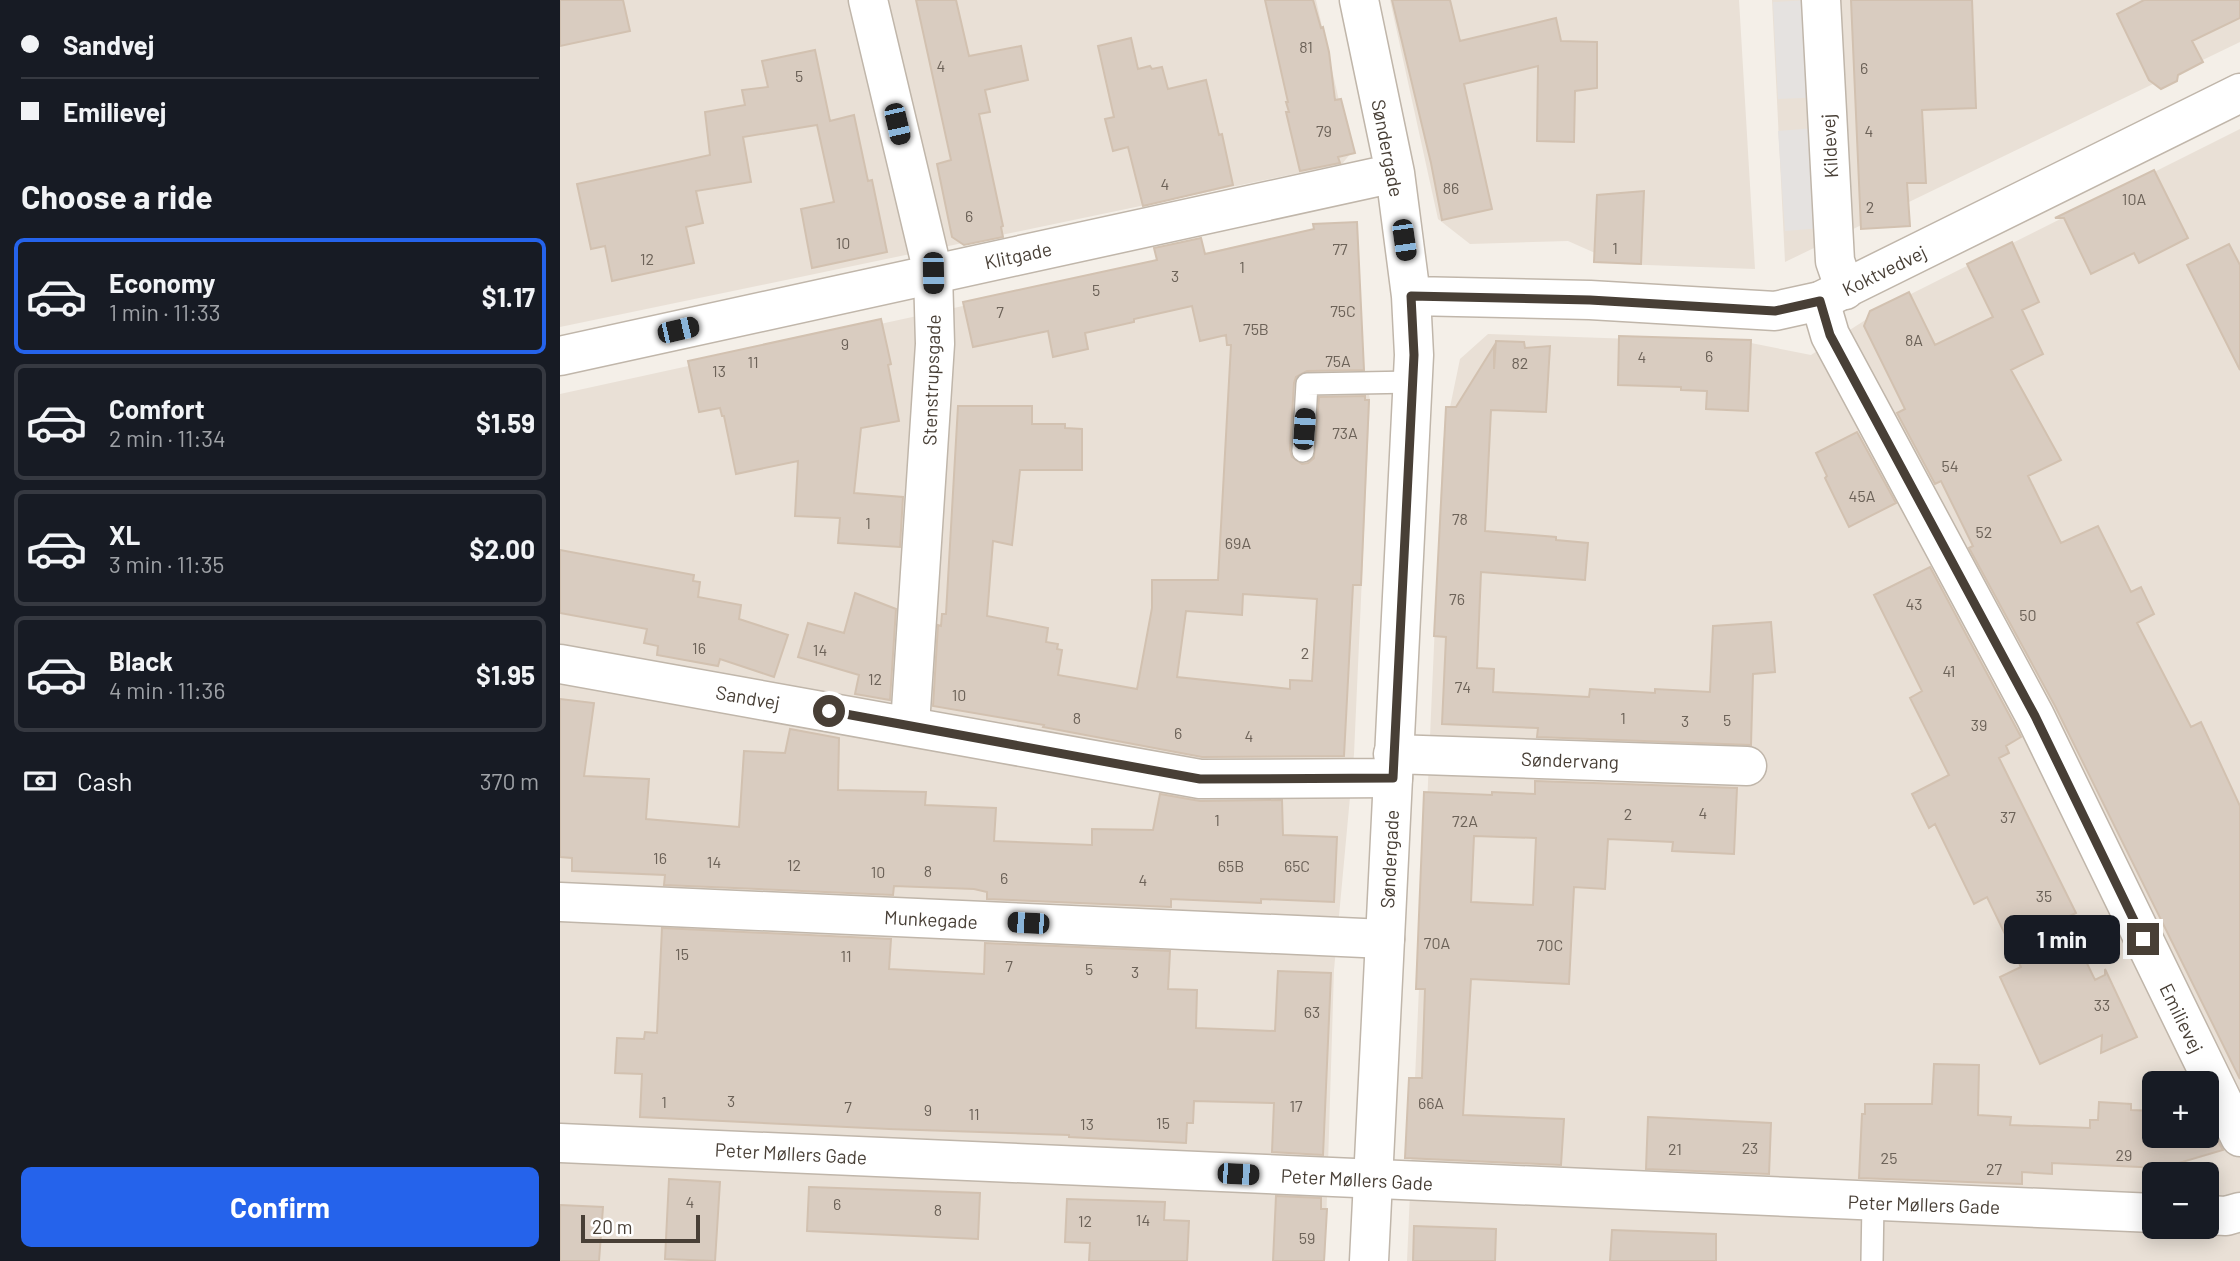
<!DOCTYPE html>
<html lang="en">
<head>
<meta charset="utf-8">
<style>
  body { margin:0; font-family:Barlow,sans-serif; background:#20242c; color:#f1f3f6; height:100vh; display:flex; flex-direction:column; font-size:26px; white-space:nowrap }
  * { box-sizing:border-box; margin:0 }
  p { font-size:23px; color:#9ea1a6 }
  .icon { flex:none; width:38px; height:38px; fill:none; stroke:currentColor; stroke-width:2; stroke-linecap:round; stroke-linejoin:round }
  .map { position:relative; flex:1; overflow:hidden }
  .sheet { display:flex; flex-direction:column; background:#171b24; width:560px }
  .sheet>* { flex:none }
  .hud { display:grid; align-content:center; height:154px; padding:0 21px; background:#171b24 }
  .buttons { position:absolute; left:1582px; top:1071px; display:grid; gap:14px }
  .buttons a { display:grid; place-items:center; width:77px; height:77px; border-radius:10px; background:#171b24; box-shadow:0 4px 18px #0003; font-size:35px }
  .scale { position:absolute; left:21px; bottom:18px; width:119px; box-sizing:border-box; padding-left:7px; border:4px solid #483f36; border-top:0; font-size:19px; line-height:24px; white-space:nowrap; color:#483f36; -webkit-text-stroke:5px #fff; paint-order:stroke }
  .end { position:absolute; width:32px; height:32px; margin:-16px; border:9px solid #483f36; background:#fff; box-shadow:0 0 0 4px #fff }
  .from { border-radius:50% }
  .bubble { position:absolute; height:49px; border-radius:10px; background:#171b24; box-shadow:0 4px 18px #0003; font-size:23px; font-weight:700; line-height:49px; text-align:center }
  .car { position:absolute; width:21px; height:42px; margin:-21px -10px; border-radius:9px; box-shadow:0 0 5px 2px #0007; background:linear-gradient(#222 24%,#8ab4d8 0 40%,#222 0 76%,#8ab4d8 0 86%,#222 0) }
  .hud b { display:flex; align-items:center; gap:24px; height:66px; font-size:26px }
  .hud b+b { border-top:2px solid #363941 }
  .hud i { width:18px; height:18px; background:#f1f3f6 }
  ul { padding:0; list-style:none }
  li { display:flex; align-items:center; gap:21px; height:116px; margin:0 14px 10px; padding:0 7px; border:4px solid #363941; border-radius:10px }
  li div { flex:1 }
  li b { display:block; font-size:26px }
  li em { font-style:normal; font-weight:700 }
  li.selected { border-color:#2563eb }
  li>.icon { width:63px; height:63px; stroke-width:1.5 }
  h2 { padding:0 21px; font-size:32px; line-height:84px }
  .pay { display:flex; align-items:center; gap:18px; height:77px; padding:0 21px; font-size:26px }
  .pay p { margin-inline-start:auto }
  .action { display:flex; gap:14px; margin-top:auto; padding:14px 21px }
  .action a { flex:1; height:80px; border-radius:10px; background:#2563eb; color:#fff; font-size:28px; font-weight:700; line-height:80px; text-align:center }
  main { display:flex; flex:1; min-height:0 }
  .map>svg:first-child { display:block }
  .residential { fill:#e9e0d6; fill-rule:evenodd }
  .parking { fill:#e5e2e0 }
  .building { fill:#d9ccc0; stroke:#d2c1b0; stroke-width:2; fill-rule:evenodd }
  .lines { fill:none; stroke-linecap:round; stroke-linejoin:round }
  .service-casing { stroke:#c0b6aa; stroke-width:24 }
  .minor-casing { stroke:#c0b6aa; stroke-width:41 }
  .tertiary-casing { stroke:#c0b6aa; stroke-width:41 }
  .service { stroke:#fff; stroke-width:21 }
  .minor { stroke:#fff; stroke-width:38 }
  .tertiary { stroke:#fff; stroke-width:38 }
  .route { stroke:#483f36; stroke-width:9 }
  .labels { text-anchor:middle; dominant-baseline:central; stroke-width:7; stroke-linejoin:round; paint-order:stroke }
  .number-label { font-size:16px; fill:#6c6258 }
  .street-label { font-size:19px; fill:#483f36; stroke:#fff }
</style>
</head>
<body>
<main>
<section class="sheet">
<div class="hud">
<b><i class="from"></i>Sandvej</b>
<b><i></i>Emilievej</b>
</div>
<h2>Choose a ride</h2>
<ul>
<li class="selected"><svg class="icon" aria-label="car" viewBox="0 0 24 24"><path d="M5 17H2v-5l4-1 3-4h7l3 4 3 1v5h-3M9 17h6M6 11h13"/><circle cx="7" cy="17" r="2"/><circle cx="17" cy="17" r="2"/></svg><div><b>Economy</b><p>1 min · 11:33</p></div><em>$1.17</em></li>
<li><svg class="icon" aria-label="car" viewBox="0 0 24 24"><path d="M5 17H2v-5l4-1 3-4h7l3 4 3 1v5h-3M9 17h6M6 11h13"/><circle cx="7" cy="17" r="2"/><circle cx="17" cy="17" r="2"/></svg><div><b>Comfort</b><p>2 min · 11:34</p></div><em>$1.59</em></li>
<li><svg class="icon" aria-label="car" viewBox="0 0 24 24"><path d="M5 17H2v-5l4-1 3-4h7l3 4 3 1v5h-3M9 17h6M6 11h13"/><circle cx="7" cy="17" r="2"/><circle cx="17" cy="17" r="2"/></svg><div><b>XL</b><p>3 min · 11:35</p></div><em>$2.00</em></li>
<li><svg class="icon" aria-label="car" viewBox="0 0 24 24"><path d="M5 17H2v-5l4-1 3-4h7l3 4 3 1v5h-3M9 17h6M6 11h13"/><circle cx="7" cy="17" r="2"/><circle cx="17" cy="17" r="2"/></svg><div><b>Black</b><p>4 min · 11:36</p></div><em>$1.95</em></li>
</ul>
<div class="pay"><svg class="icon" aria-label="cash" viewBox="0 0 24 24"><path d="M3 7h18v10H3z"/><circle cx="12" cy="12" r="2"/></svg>Cash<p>370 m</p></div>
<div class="action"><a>Confirm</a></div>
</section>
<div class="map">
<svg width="1680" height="1261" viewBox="0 0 1680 1261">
  <rect width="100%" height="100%" fill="#f4efe8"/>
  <path class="residential" d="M 0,0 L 756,0 L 791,153 L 782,164 L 0,327 Z
    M 830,0 L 1179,0 L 1195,269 L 1060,264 L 1008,241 L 910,244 L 878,219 Z
    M 1212,0 L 1680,0 L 1680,42 L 1225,262 Z
    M 1680,129 L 1680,1261 L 847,1261 L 883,441 L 900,359 L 928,334 L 1191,343 L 1251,355 L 1327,306 ZM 1594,1083 L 1647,1083 L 1647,1136 L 1594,1136 ZM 1594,1174 L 1647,1174 L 1647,1227 L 1594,1227 Z
    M 787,222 L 797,230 L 804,369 L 810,400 L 794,754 L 774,970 L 765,1261 L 0,1261 L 0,394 Z"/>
  <path class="parking" d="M 1251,0 L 1266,97 L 1218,99 L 1213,2 Z
    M 1267,127 L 1274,227 L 1225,231 L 1218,131 Z"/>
  <path class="building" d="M 0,0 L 63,0 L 70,31 L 0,46 Z
    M 356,0 L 396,0 L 409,56 L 461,46 L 468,80 L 425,90 L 430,112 L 419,114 L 443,226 L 441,227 L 443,237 L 404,245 L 392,237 L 377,164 L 391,160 Z
    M 705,0 L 753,0 L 761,28 L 763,27 L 769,52 L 775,100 L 781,99 L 795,153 L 778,157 L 780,163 L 740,171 L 726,112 L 729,112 L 726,102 L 728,102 Z
    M 832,0 L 890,0 L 900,41 L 996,18 L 1001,41 L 1037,42 L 1037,88 L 1015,91 L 1014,142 L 977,141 L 978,66 L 904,84 L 932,209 L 882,220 L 871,163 Z
    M 1291,0 L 1412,0 L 1416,108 L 1362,110 L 1366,183 L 1347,183 L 1350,226 L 1301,229 Z
    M 1584,0 L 1680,0 L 1680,18 L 1632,41 L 1643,62 L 1618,75 L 1617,81 L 1601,89 L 1589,80 L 1557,14 Z
    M 571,38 L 578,69 L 590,66 L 592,69 L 602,67 L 608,89 L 646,80 L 659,135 L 662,134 L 673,185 L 583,206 L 568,147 L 553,151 L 545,119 L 554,117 L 538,46 Z
    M 255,50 L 270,121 L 294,115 L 308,181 L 312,180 L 327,252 L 252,268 L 241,209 L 274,202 L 257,125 L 183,137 L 191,182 L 136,191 L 143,223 L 126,227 L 134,263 L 52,281 L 45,246 L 31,249 L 17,184 L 150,155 L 145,112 L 185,105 L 182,90 L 208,87 L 202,61 Z
    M 1594,170 L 1628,238 L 1579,263 L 1574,253 L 1531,274 L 1504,218 L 1495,218 Z
    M 1084,191 L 1081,264 L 1034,262 L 1037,195 Z
    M 797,222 L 804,370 L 747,371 L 736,377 L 734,383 L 730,450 L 732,457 L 742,464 L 748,463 L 754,458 L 759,397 L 805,396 L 805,400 L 809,400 L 801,585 L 793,585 L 784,756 L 642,757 L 483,727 L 484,725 L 373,706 L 378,625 L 381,626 L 382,614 L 386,614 L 398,406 L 472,406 L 472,424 L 505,424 L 505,428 L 522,429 L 522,470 L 460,470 L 452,545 L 433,541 L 427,616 L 488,628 L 486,642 L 498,644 L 497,649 L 502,650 L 498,675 L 577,689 L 592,608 L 592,580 L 658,580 L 671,345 L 667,345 L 666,335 L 640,341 L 632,306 L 574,319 L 574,322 L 525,333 L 528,349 L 493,357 L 488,331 L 413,347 L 403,302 L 597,260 L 594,248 L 641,238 L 645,254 L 754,229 L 753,224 ZM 683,594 L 757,599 L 752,681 L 730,680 L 730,689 L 617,677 L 626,611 L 682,615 Z
    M 1452,242 L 1479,302 L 1462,310 L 1483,354 L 1451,370 L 1501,460 L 1468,476 L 1501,543 L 1538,526 L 1571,592 L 1581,587 L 1594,614 L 1577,623 L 1631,727 L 1641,722 L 1680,806 L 1680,1079 L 1495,706 L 1409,548 L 1413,546 L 1381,481 L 1375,484 L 1337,413 L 1345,409 L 1304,326 L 1310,311 L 1349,292 L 1375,345 L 1433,317 L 1407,264 Z
    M 1669,244 L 1680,265 L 1680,370 L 1627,265 Z
    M 321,319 L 331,364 L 328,365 L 339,421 L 301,428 L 294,493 L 343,497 L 340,547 L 278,543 L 280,518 L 235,516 L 238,461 L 176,474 L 164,416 L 162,416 L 160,408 L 139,412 L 128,361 Z
    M 1059,336 L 1191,340 L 1188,411 L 1146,409 L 1147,391 L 1121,390 L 1121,387 L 1058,385 Z
    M 936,341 L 964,342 L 965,348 L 990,346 L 986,412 L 931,410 L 925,531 L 996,537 L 996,540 L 1028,543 L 1025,580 L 921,572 L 917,668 L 934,669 L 933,692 L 1029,697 L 1030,689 L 1095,693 L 1095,689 L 1150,692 L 1153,626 L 1211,622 L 1215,672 L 1193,674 L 1191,745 L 977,737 L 978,728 L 882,724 L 886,637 L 874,636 L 886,407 L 896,407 L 934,346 L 934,369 Z
    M 1297,432 L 1336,503 L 1289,527 L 1265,478 L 1267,476 L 1256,453 Z
    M 0,550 L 134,575 L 133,581 L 140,582 L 138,597 L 181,605 L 179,619 L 228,635 L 214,677 L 160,659 L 158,666 L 97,655 L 98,646 L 84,643 L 87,629 L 0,613 Z
    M 1370,567 L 1461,737 L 1446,746 L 1449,753 L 1439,758 L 1516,913 L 1505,918 L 1535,980 L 1545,975 L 1545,969 L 1577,1037 L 1541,1053 L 1542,1035 L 1480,1064 L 1440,977 L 1461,967 L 1427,897 L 1414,904 L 1375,824 L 1369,828 L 1352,794 L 1389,775 L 1350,698 L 1362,691 L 1314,595 Z
    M 295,593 L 336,609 L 330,700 L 295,694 L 299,675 L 238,657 L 248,623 L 284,633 Z
    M 0,699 L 34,703 L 24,776 L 89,779 L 86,819 L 179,827 L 184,751 L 225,753 L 230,729 L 279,738 L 278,790 L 366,792 L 365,805 L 436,808 L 434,841 L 532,845 L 532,829 L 593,830 L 600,794 L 640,801 L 722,800 L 723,835 L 777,837 L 774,902 L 701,899 L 701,903 L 611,899 L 611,907 L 427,899 L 427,892 L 414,889 L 334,886 L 333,895 L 104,885 L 105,875 L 12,871 L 12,858 L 0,857 Z
    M 975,781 L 1177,788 L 1174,854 L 1112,851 L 1113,842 L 1048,839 L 1045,889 L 1014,887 L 1009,984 L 911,979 L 903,1115 L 1004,1119 L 1001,1165 L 845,1158 L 849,1078 L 862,1078 L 865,989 L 856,989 L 864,792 L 932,795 L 932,792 L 975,794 ZM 914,836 L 976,838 L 973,905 L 911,902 Z
    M 102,928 L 331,939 L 329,969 L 424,974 L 425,943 L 610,951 L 608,989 L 637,990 L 636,1028 L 715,1031 L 718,971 L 771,973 L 763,1155 L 712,1152 L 714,1103 L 634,1101 L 633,1123 L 627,1123 L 626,1143 L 509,1137 L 509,1135 L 329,1129 L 80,1117 L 82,1074 L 55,1073 L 57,1038 L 84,1039 L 85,1032 L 97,1033 Z
    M 1374,1064 L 1419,1065 L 1418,1115 L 1451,1117 L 1450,1125 L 1530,1128 L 1530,1120 L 1538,1120 L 1539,1102 L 1571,1104 L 1571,1110 L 1594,1111 L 1594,1136 L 1655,1136 L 1663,1150 L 1602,1168 L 1492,1163 L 1492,1174 L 1462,1172 L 1462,1184 L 1299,1178 L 1302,1114 L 1305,1114 L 1305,1104 L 1372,1104 Z
    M 1088,1117 L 1211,1123 L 1209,1174 L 1086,1169 Z
    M 109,1179 L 160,1182 L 155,1261 L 105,1259 Z
    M 249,1187 L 420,1193 L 418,1239 L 247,1231 Z
    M 716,1196 L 761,1198 L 761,1209 L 767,1209 L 764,1261 L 713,1261 Z
    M 507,1199 L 605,1202 L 604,1220 L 629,1221 L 627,1261 L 529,1261 L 530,1243 L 505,1242 Z
    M 0,1205 L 43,1207 L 39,1261 L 0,1261 Z
    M 854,1226 L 936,1229 L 935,1261 L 853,1261 Z
    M 1052,1230 L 1156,1234 L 1156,1261 L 1050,1261 Z"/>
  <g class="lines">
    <g class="service-casing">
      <path id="service" d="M 743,451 L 747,384 L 852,382
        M 1312,1261 L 1313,1202"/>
    </g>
    <g class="minor-casing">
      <path id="minor" d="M 308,0 L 373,273 L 375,344 L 350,725
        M 1261,0 L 1275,261 L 1285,290
        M 1260,301 L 1270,335 L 1475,716 L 1680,1137
        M 0,664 L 640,779 L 833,778
        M 833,754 L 1187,766
        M 0,902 L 825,939
        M 0,1143 L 1594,1213
        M 1647,1215 L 1666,1216 L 1680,1212"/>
    </g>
    <g class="tertiary-casing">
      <path id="tertiary" d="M 799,0 L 835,173 L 851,296 L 854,355 L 809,1261
        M 851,296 L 1030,300 L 1215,311 L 1260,301 L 1680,93
        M 0,356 L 835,173"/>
    </g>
    <use href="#service" class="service"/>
    <use href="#minor" class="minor"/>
    <use href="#tertiary" class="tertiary"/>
  </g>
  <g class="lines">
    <path class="route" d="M 269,711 L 640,779 L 833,778 L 854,355 L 851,296 L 1030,300 L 1215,311 L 1260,301 L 1270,335 L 1475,716 L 1583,939"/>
  </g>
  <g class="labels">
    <g class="number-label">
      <text x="746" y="46">81</text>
      <text x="381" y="65">4</text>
      <text x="1304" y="67">6</text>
      <text x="239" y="75">5</text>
      <text x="764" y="130">79</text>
      <text x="1309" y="130">4</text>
      <text x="605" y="183">4</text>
      <text x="891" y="187">86</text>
      <text x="1574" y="198">10A</text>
      <text x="1310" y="206">2</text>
      <text x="409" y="215">6</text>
      <text x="283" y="242">10</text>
      <text x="1055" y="247">1</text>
      <text x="780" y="248">77</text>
      <text x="87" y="258">12</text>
      <text x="682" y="266">1</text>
      <text x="615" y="275">3</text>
      <text x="536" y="289">5</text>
      <text x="783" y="310">75C</text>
      <text x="440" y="311">7</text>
      <text x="696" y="328">75B</text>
      <text x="1354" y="339">8A</text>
      <text x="285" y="343">9</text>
      <text x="1149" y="355">6</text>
      <text x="1082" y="356">4</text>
      <text x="778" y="360">75A</text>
      <text x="193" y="361">11</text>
      <text x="960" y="362">82</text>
      <text x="159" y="370">13</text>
      <text x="785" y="432">73A</text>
      <text x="1390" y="465">54</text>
      <text x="1302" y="495">45A</text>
      <text x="900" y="518">78</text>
      <text x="308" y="522">1</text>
      <text x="1424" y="531">52</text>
      <text x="678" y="542">69A</text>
      <text x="897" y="598">76</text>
      <text x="1354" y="603">43</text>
      <text x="1468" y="614">50</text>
      <text x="139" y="647">16</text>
      <text x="260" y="649">14</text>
      <text x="745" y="652">2</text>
      <text x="1389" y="670">41</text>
      <text x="315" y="678">12</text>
      <text x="903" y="686">74</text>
      <text x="399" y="694">10</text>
      <text x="517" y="717">8</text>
      <text x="1063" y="717">1</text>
      <text x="1167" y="719">5</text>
      <text x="1125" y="720">3</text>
      <text x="1419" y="724">39</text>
      <text x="618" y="732">6</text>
      <text x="689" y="735">4</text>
      <text x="1143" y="812">4</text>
      <text x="1068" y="813">2</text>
      <text x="1448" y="816">37</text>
      <text x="657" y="819">1</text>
      <text x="905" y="820">72A</text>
      <text x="100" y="857">16</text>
      <text x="154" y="861">14</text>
      <text x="234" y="864">12</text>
      <text x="671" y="865">65B</text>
      <text x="737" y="865">65C</text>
      <text x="368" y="870">8</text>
      <text x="318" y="871">10</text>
      <text x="444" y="877">6</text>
      <text x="583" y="879">4</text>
      <text x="1484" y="895">35</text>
      <text x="877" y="942">70A</text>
      <text x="990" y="944">70C</text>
      <text x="122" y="953">15</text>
      <text x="286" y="955">11</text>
      <text x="449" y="965">7</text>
      <text x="529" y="968">5</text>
      <text x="575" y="971">3</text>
      <text x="1542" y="1004">33</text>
      <text x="752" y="1011">63</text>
      <text x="171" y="1100">3</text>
      <text x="104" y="1101">1</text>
      <text x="871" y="1102">66A</text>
      <text x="736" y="1105">17</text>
      <text x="288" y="1106">7</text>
      <text x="368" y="1109">9</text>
      <text x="414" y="1113">11</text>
      <text x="603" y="1122">15</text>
      <text x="527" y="1123">13</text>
      <text x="1190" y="1147">23</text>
      <text x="1115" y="1148">21</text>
      <text x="1564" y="1154">29</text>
      <text x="1329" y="1157">25</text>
      <text x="1434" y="1168">27</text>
      <text x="130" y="1201">4</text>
      <text x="277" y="1203">6</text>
      <text x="378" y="1209">8</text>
      <text x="583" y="1219">14</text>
      <text x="525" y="1220">12</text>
      <text x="747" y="1237">59</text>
    </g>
    <g class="street-label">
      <text transform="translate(1269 146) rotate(-93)">Kildevej</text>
      <text transform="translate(828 148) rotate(79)">Søndergade</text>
      <text transform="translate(458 255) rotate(-12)">Klitgade</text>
      <text transform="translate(1324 270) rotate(-26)">Koktvedvej</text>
      <text transform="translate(371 380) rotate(-88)">Stenstrupsgade</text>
      <text transform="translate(188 697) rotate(10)">Sandvej</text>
      <text transform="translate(1010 760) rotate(2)">Søndervang</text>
      <text transform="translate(829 859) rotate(-87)">Søndergade</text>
      <text transform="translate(371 919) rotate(3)">Munkegade</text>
      <text transform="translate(1622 1018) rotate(64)">Emilievej</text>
      <text transform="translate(231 1153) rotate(3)">Peter Møllers Gade</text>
      <text transform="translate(797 1179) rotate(3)">Peter Møllers Gade</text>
      <text transform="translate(1364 1204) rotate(2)">Peter Møllers Gade</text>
    </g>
  </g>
</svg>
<div class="buttons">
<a>+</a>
<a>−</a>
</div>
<div class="scale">20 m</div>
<i class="end from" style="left:269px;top:711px"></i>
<i class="end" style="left:1583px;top:939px"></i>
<div class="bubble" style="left:1444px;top:915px;width:116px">1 min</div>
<i class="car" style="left:337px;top:124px;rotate:167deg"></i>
<i class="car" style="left:844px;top:240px;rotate:172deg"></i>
<i class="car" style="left:373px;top:273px;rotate:179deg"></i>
<i class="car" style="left:118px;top:330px;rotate:77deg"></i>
<i class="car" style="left:744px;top:429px;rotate:4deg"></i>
<i class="car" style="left:468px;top:923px;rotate:273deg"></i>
<i class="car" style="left:678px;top:1174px;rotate:93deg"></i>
</div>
</main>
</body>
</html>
